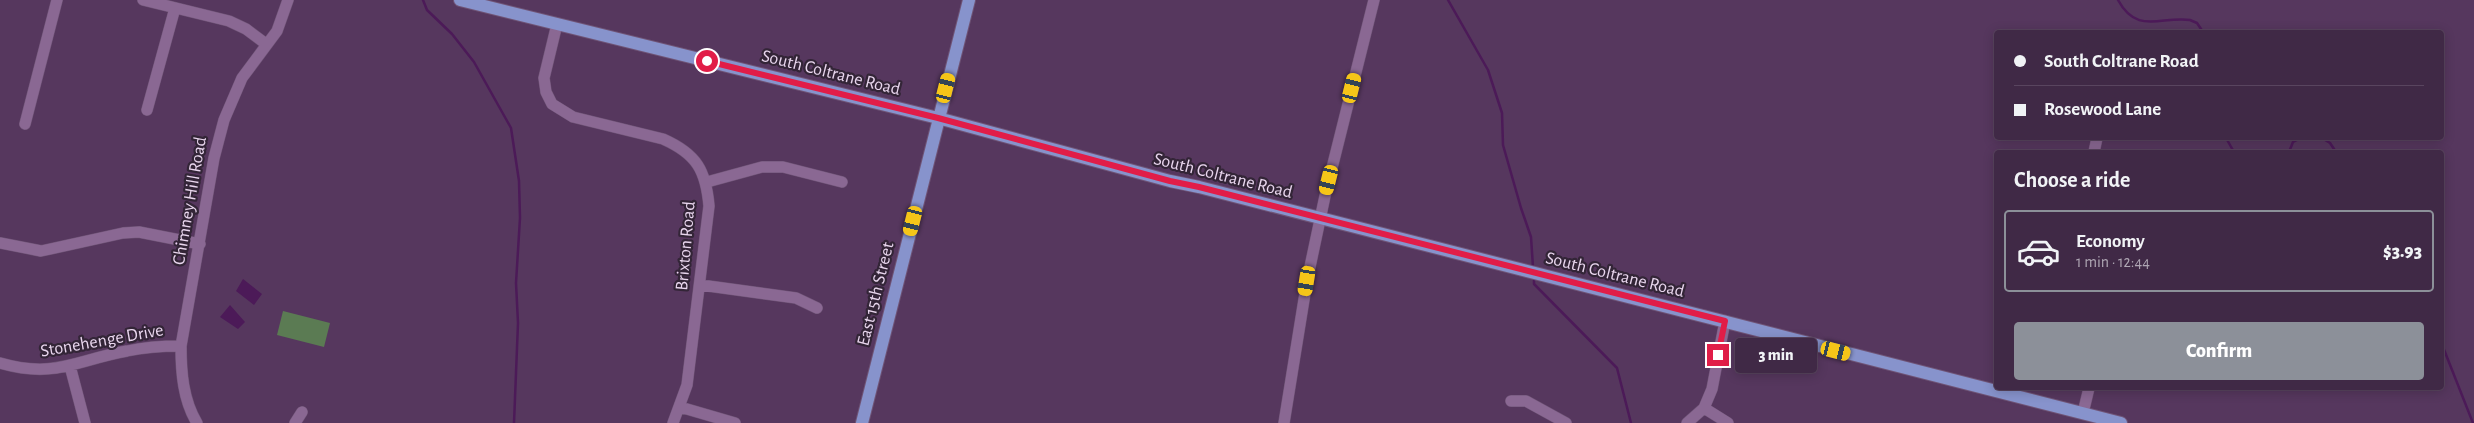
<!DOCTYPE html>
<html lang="en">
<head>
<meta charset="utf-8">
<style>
  body { margin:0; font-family:"Alegreya Sans",sans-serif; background:#47314d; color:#f1f3f6; height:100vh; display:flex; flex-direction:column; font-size:19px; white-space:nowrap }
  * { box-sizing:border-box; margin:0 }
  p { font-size:16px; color:#aea6b3 }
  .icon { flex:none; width:28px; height:28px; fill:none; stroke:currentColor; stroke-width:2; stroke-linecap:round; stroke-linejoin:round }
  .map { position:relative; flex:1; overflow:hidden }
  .details { position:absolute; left:1994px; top:150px; width:450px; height:240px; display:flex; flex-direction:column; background:#402946; border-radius:5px; box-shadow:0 2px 12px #0003,0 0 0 1px #59455f }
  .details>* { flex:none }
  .hud { position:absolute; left:1994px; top:30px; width:450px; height:110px; border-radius:5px; box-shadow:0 2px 12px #0003,0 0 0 1px #59455f; display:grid; align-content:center; height:110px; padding:0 20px; background:#402946 }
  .end { position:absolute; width:22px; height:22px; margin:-11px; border:6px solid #e11d48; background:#fff; box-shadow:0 0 0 2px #fff }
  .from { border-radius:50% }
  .bubble { position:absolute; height:35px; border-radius:5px; background:#402946; box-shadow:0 2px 12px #0003,0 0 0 1px #59455f; font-size:16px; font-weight:800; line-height:35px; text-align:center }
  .car { position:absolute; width:15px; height:30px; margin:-15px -8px; border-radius:6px; box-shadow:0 0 4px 1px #0007; background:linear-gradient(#f5c518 24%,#345 0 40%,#f5c518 0 76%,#345 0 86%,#f5c518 0) }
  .hud b { display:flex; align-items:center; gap:18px; height:48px; font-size:19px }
  .hud b+b { border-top:1px solid #59455f }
  .hud i { width:12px; height:12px; background:#f1f3f6 }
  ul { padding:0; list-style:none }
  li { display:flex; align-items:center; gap:15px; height:82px; margin:0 10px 8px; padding:0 10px; border:2px solid transparent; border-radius:5px }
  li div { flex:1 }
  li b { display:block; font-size:19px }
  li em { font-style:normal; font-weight:800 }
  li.selected { border-color:#8c9099 }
  li>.icon { width:45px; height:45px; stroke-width:1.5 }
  h2 { padding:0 20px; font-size:22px; line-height:60px }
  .button { display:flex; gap:10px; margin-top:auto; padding:10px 20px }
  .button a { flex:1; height:58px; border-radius:5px; background:#8c9099; color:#fff; font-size:20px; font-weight:800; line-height:58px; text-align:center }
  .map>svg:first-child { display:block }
  .green { fill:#5b7b53 }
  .water { fill:#4c1a58 }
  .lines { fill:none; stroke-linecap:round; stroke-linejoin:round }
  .stream { stroke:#4c1a58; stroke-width:2.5 }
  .minor-casing { stroke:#6f5476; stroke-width:12 }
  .major-casing { stroke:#6f5476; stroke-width:14 }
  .minor { stroke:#8a6893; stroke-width:11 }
  .major { stroke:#8793cc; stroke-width:12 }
  .route { stroke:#e11d48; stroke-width:6 }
  .labels { text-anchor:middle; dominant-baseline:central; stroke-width:4.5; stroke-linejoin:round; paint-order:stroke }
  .street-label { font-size:18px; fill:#e9d6ee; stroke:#332537 }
</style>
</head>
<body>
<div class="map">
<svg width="2474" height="423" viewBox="0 0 2474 423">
  <rect width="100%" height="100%" fill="#56375e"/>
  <path class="green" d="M 283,311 L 330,323 L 324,347 L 277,335 Z"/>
  <path class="water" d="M 243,279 L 262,294 L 254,305 L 236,291 Z
    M 230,305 L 245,322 L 238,329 L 220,317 Z"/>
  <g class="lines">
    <path class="stream" d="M 423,0 L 427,10 L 452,34 L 474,62 L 511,128 L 519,181 L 520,218 L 516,283 L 518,323 L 514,423
      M 1448,0 L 1488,70 L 1502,113 L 1503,145 L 1521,208 L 1531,237 L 1533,267
      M 2118,0 C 2137,35 2160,16 2190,20 L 2197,23 L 2203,32
      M 2226,138 L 2234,152
      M 2322,138 L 2330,143 L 2336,152
      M 2289,152 L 2293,142 L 2301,138
      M 1534,278 L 1534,284 L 1617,368 L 1631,423
      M 2441,342 L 2473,423"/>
    <g class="minor-casing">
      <path id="minor" d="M 143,0 L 229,21 L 246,29 L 266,44
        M 557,24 L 544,78 L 546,92 L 552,104 L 573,117 L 663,139 C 697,154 706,171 709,206 L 687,385 L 673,423
        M 147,110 L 175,8
        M 25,124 L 57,0
        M 2094,152 L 2097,138
        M 707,182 L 762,167 L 783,167 L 842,182
        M 0,243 L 41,251 L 123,233 L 139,232 L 200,244
        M 701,285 L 796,298 L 817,308
        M 0,363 C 55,379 76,360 127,351 C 145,347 163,346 181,346
        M 70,366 L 85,423
        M 1511,401 L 1526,401 L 1566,423
        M 680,407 L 735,423
        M 1704,408 L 1728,423
        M 2083,413 L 2089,388
        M 197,423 C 183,400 181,372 181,346 L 214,158 L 224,120 L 242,78 L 277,31 L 288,0
        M 295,423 L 302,412
        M 1284,423 L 1307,281 L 1325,196 L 1374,0
        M 1687,423 L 1704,408 L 1712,389 L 1725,321"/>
    </g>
    <g class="major-casing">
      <path id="major" d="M 460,0 L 938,118 L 1170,181 L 1199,187 L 2121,423
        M 862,423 L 969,0"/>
    </g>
    <use href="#minor" class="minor"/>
    <use href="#major" class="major"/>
  </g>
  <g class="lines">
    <path class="route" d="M 707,61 L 938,118 L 1170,181 L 1199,187 L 1725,321 L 1718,355"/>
  </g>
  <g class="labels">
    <g class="street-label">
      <text transform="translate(831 73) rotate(14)">South Coltrane Road</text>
      <text transform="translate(1223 176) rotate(14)">South Coltrane Road</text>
      <text transform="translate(190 201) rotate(-80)">Chimney Hill Road</text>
      <text transform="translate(686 246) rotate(-85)">Brixton Road</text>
      <text transform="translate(1615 275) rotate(14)">South Coltrane Road</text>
      <text transform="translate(876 294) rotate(-76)">East 15th Street</text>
      <text transform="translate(102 341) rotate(-10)">Stonehenge Drive</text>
    </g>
  </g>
</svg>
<i class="end from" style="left:707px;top:61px"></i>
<i class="end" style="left:1718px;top:355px"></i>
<div class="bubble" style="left:1735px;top:338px;width:82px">3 min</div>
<i class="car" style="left:946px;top:88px;rotate:14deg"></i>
<i class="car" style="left:1352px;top:88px;rotate:14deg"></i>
<i class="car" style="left:1329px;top:180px;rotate:194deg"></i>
<i class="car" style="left:913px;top:221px;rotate:194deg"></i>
<i class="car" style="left:1307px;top:281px;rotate:189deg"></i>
<i class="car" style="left:1836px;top:351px;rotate:104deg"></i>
<div class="hud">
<b><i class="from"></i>South Coltrane Road</b>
<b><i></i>Rosewood Lane</b>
</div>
<section class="details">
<h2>Choose a ride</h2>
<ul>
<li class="selected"><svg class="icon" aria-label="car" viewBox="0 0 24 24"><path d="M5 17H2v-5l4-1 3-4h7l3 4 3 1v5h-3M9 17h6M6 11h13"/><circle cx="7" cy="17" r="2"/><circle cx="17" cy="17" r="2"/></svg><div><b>Economy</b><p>1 min · 12:44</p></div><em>$3.93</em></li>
</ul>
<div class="button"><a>Confirm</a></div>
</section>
</div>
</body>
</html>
